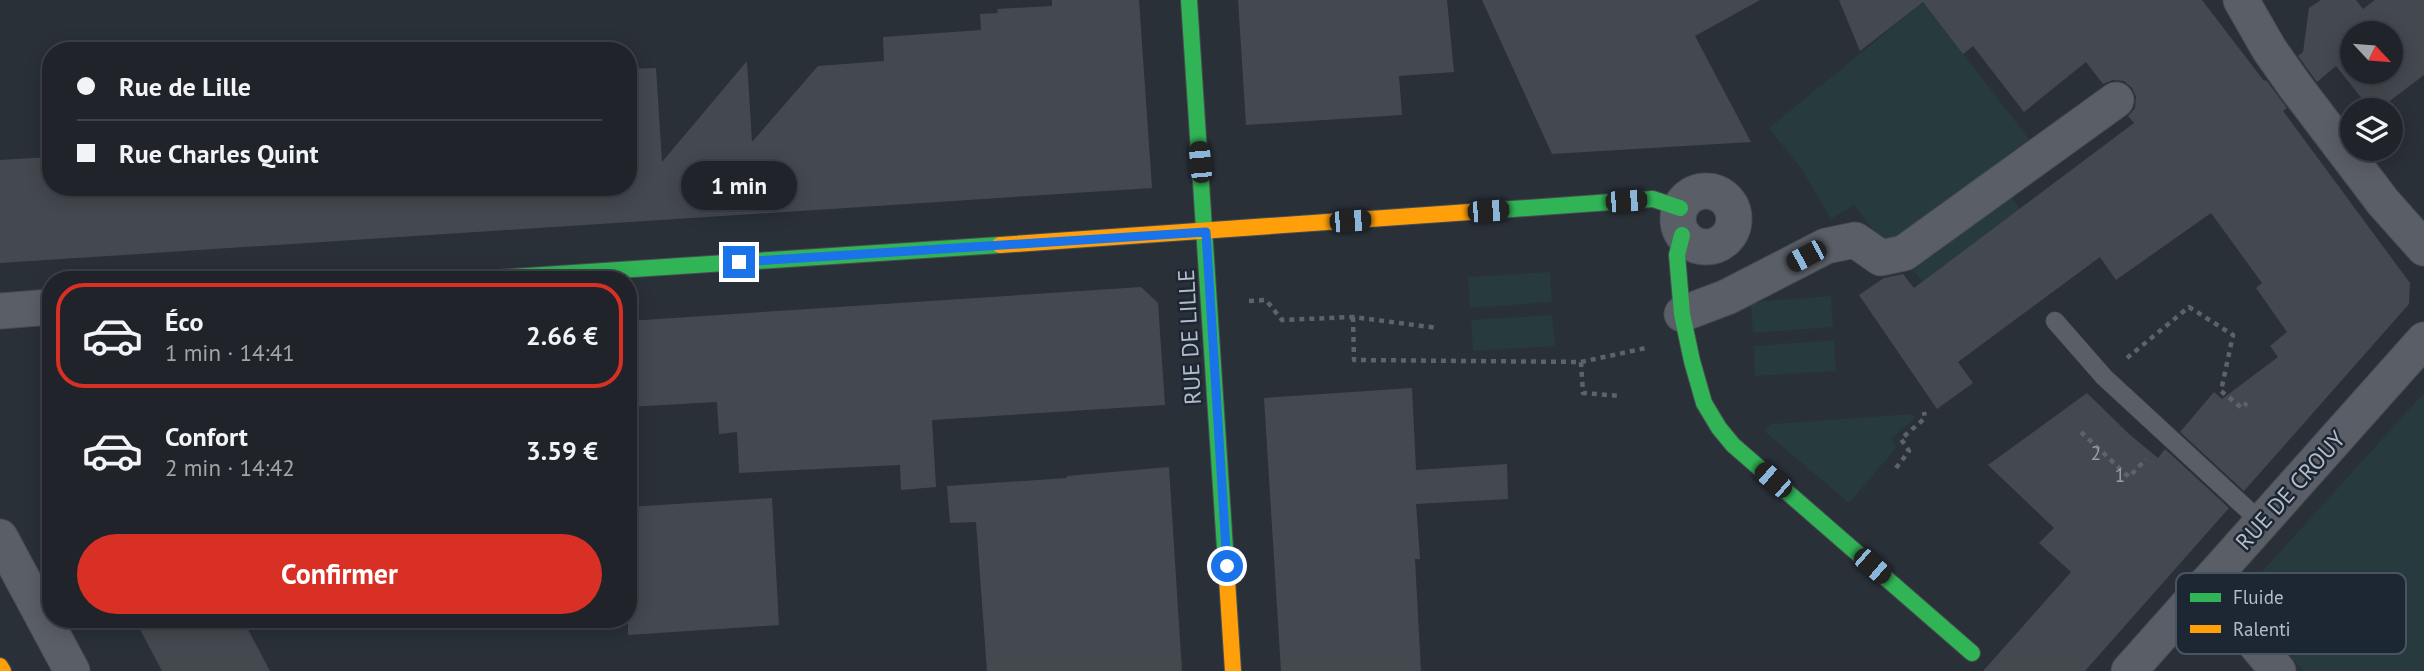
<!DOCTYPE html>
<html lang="fr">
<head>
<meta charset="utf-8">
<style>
  body { margin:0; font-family:"PT Sans",sans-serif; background:#282c32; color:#f1f3f6; height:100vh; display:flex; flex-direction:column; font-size:26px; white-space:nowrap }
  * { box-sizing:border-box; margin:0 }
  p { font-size:23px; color:#a2a4a8 }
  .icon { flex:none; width:38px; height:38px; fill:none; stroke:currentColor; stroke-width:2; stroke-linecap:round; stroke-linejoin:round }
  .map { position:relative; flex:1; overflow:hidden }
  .panel { position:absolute; left:42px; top:271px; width:595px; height:357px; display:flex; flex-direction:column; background:#20242a; border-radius:28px; box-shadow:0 4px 18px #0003,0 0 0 2px #3d4147 }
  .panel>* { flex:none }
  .guide { position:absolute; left:42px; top:42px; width:595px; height:154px; border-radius:28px; box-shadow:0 4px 18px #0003,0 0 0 2px #3d4147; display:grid; align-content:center; height:154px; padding:0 35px; background:#20242a }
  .needle { width:46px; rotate:116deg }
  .fabs { position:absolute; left:2340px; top:21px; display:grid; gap:14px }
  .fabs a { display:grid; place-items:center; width:63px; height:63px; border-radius:50%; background:#20242a; box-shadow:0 4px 18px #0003,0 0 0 2px #3d4147; font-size:35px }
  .end { position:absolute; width:32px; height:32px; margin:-16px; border:9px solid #1a73e8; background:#fff; box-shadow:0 0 0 4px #fff }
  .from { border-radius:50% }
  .bubble { position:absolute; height:49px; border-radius:24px; background:#20242a; box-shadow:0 4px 18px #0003,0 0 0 2px #3d4147; font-size:23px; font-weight:700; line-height:49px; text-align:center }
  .car { position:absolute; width:21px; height:42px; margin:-21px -10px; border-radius:9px; box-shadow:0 0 5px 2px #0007; background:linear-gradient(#222 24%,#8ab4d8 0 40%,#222 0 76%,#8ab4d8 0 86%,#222 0) }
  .guide b { display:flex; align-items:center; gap:24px; height:66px; font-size:26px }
  .guide b+b { border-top:2px solid #3d4147 }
  .guide i { width:18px; height:18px; background:#f1f3f6 }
  ul { padding:12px 0 0; list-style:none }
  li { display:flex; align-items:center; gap:21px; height:105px; margin:0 14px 10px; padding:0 21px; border:4px solid transparent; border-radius:28px }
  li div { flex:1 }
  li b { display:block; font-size:26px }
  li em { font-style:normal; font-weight:700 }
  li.on { border-color:#d93025 }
  li>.icon { width:63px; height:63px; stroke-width:1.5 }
  .button { display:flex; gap:14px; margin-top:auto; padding:14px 35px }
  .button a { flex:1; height:80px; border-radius:42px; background:#d93025; color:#fff; font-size:28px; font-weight:700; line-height:80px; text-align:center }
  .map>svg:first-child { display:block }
  .green { fill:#273a3e }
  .building { fill:#444950; fill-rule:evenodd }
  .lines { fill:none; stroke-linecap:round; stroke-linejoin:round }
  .lane-casing { stroke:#484c53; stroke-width:19 }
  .street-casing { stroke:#484c53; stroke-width:37 }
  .fast-casing { stroke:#484c53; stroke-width:18 }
  .slow-casing { stroke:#484c53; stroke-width:18 }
  .path { stroke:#5d636a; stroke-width:4.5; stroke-dasharray:5 5; stroke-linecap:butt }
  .lane { stroke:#5a5e66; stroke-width:18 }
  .street { stroke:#5a5e66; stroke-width:35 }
  .fast { stroke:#30b455; stroke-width:16 }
  .slow { stroke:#ff9f0a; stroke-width:16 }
  .route { stroke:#1a73e8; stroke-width:9 }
  .labels { text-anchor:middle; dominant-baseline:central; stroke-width:5; stroke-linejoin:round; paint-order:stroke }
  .number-label { font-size:19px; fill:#989fab }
  .street-label { font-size:23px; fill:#b4bcc9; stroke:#1d2633 }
  .key { fill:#1d2633; stroke:#4a5360; stroke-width:2 }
  .key-label { font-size:19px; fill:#b4bcc9 }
</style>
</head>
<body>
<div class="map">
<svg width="2424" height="671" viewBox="0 0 2424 671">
  <rect width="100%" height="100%" fill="#2a3038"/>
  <path class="green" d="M 1923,2 L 2029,139 L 1886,247 L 1854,205 L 1831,219 L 1803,171 L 1769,128 Z
    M 2011,197 L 2020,209 L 1922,282 L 1913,270 Z
    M 1550,272 L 1552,302 L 1470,308 L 1468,277 Z
    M 1831,296 L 1833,327 L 1753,333 L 1751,302 Z
    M 1552,315 L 1555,346 L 1473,351 L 1471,320 Z
    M 1834,340 L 1836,371 L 1755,376 L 1754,346 Z
    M 2424,393 L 2424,671 L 2303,671 L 2240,596 Z
    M 1912,414 L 1915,418 L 1891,438 L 1897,447 L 1849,503 L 1764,431 L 1772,424 Z"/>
  <path class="building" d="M 1052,0 L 1139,0 L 1152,188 L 0,263 L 0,160 L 51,157 L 51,187 L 628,187 L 628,69 L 656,68 L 662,162 L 747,61 L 752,142 L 818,66 L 884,61 L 883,37 L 981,30 L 980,14 L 998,13 L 997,9 L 1052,6 Z
    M 1238,0 L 1447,0 L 1454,72 L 1399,76 L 1402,115 L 1246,125 Z
    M 1482,0 L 1760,0 L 1695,36 L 1751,142 L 1552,154 Z
    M 1839,0 L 2202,0 L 2264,81 L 2266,80 L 2287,108 L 2283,111 L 2410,283 L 2409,304 L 2244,491 L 2180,432 L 2214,392 L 2222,399 L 2278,357 L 2270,346 L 2287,332 L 2256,288 L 2262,283 L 2211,213 L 2116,280 L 2100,257 L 1958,362 L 1973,383 L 1937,409 L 1859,295 L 1884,278 L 1903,274 L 1914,288 L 2134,123 L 2128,116 L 2135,108 L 2136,97 L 2132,88 L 2124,81 L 2113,80 L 2103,84 L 2086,62 L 2024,112 L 1973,46 L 1963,54 L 1923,2 L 1860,51 Z
    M 2321,0 L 2356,0 L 2363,9 L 2375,0 L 2424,0 L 2424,75 L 2378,110 L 2371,110 L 2336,66 L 2317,82 L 2298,56 L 2303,52 L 2309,8 ZM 2352,33 L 2390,33 L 2390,72 L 2352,72 Z
    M 1141,287 L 1158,303 L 1165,405 L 932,420 L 936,487 L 901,490 L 900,465 L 739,473 L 737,432 L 719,434 L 717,402 L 628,407 L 628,321 Z
    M 1412,388 L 1416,470 L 1507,464 L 1508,499 L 1416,504 L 1420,559 L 1415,559 L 1421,671 L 1281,671 L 1264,398 Z
    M 2087,393 L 2129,434 L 2158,458 L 2165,449 L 2229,508 L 2085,671 L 1983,671 L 2071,572 L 2039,543 L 2054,528 L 1988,465 Z
    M 1169,467 L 1182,671 L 987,671 L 976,522 L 950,523 L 947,486 L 1067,478 L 1067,476 Z
    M 772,498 L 779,625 L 628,635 L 628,507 Z
    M 135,620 L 243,620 L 270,671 L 162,671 Z"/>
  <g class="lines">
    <g class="lane-casing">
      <path id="lane" d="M 2055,321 L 2104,377 L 2261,522"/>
    </g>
    <g class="street-casing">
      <path id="street" d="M 2241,0 L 2269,49 L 2295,86 L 2383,202 L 2424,248
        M1678 219a28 28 0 1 1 56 0a28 28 0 1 1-56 0Z
        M 0,311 L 51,307
        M 1682,314 L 1727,297 L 1826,246 L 1855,240 L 1881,258 L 1904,253 L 2116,100
        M 0,537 L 72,671
        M 2206,584 L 2278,671
        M 2129,671 L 2424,340"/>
    </g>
    <g class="fast-casing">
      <path id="fast" d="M 1189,0 L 1227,579
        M 1484,211 L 1653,199 L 1680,208
        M 1682,235 L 1677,255 L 1682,314 L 1692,361 L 1704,403 L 1719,428 L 1733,445 L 1972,653
        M 467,280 L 1000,245"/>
    </g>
    <g class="slow-casing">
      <path id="slow" d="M 1000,245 L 1484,211
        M 1227,579 L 1233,671
        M 0,666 L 3,671"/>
    </g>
    <path class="path" d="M 1249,301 L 1266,300 L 1282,320 L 1353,317 L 1438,328
      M 1353,317 L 1354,360 L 1581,362 L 1646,348
      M 2127,358 L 2189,307 L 2233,335 L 2221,391 L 2242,408 L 2247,403
      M 1581,362 L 1583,393 L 1621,396
      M 2081,432 L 2129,477 L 2146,459
      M 1896,468 L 1909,451 L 1901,439 L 1925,418 L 1924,412"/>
    <use href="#lane" class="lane"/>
    <use href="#street" class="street"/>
    <use href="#fast" class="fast"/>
    <use href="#slow" class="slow"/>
  </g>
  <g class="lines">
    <path class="route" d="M 739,262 L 1206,232 L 1227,566"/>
  </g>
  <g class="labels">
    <g class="number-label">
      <text x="2096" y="453">2</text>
      <text x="2120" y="475">1</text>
    </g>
    <g class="street-label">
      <text transform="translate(1189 337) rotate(-93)">RUE DE LILLE</text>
      <text transform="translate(2290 490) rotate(-48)">RUE DE CROUY</text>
    </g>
  </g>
  <rect x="2176" y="573" width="230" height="81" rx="10" class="key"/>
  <rect x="2190" y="593" width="31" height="9" fill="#30b455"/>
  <rect x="2190" y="625" width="31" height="8" fill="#ff9f0a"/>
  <g class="key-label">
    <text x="2233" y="604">Fluide</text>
    <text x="2233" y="636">Ralenti</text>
  </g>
</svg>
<div class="fabs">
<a><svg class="needle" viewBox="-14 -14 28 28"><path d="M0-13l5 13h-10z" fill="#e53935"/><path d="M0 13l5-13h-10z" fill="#a2a4a8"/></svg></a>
<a><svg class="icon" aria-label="layers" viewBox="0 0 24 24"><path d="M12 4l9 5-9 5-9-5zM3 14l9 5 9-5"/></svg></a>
</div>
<i class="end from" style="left:1227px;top:566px"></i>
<i class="end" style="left:739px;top:262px"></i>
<div class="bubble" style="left:681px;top:161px;width:116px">1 min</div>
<i class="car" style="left:1200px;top:162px;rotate:355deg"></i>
<i class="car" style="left:1626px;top:201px;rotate:86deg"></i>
<i class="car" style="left:1488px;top:211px;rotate:86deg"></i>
<i class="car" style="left:1350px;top:221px;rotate:86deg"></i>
<i class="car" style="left:1806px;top:256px;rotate:242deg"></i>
<i class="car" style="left:1773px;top:480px;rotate:311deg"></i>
<i class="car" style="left:1872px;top:566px;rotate:131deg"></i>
<div class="guide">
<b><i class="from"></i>Rue de Lille</b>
<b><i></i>Rue Charles Quint</b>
</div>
<section class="panel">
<ul>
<li class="on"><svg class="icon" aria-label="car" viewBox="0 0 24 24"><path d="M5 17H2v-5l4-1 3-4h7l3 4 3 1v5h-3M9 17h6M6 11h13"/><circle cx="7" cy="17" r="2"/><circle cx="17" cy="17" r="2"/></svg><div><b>Éco</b><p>1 min · 14:41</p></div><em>2.66 €</em></li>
<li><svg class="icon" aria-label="car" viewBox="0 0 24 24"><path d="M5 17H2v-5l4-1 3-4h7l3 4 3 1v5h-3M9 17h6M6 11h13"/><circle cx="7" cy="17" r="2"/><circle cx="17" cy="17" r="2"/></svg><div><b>Confort</b><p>2 min · 14:42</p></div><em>3.59 €</em></li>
</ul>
<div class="button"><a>Confirmer</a></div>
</section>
</div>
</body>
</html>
